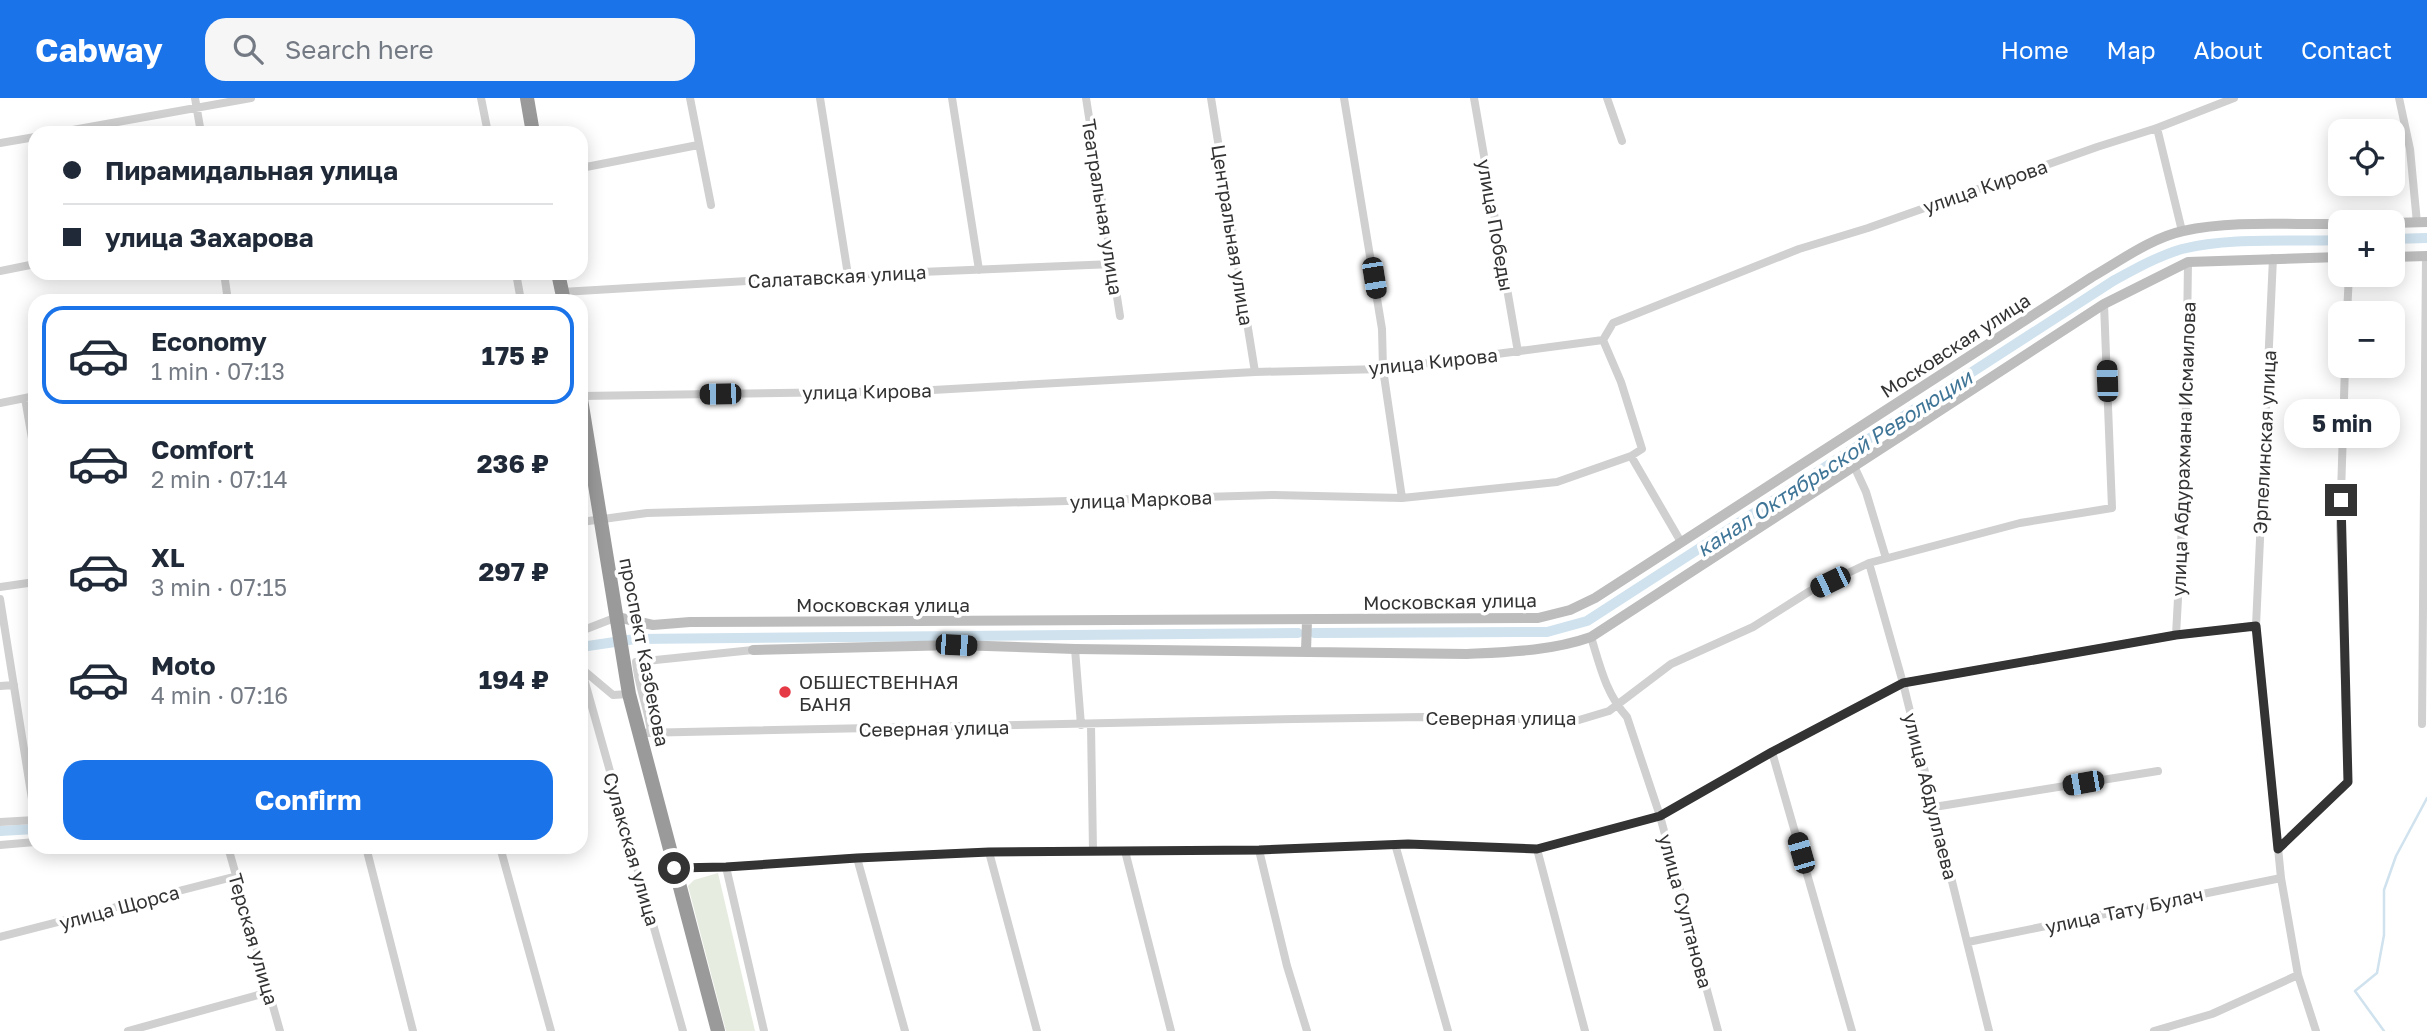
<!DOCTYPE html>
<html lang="en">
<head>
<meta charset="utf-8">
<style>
  body { margin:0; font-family:"Golos Text",sans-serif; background:#f6f6f7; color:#1f2937; height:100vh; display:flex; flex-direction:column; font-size:26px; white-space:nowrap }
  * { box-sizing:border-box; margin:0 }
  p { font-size:23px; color:#747a83 }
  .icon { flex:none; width:38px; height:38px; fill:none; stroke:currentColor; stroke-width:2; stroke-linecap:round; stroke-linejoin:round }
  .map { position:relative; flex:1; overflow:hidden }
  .details { position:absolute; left:28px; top:196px; width:560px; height:560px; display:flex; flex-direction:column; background:#fff; border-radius:21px; box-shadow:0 4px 18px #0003 }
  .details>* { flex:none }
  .guide { position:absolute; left:28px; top:28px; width:560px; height:154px; border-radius:21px; box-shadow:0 4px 18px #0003; display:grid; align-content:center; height:154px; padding:0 35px; background:#fff }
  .controls { position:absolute; left:2328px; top:21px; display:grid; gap:14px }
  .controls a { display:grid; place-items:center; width:77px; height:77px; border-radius:14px; background:#fff; box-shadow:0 4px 18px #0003; font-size:35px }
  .end { position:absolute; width:32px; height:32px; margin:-16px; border:9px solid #333; background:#fff; box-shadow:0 0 0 4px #fff }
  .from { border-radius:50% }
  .bubble { position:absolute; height:49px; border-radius:21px; background:#fff; box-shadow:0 4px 18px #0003; font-size:23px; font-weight:700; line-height:49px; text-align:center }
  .car { position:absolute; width:21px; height:42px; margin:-21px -10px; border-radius:9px; box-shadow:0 0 5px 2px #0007; background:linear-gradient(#222 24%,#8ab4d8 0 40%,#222 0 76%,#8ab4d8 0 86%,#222 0) }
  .guide b { display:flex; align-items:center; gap:24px; height:66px; font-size:26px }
  .guide b+b { border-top:2px solid #e0e1e3 }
  .guide i { width:18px; height:18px; background:#1f2937 }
  ul { padding:12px 0 0; list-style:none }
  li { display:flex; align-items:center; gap:21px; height:98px; margin:0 14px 10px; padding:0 21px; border:4px solid transparent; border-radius:21px }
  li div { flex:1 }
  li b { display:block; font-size:26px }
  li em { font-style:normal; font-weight:700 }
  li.on { border-color:#1a73e8 }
  li>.icon { width:63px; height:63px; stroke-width:1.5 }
  .primary-button { display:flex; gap:14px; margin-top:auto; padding:14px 35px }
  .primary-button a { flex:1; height:80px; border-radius:21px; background:#1a73e8; color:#fff; font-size:28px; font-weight:700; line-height:80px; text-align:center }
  header { display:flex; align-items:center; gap:42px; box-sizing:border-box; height:98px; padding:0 35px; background:#1a73e8; color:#fff }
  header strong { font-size:33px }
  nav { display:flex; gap:38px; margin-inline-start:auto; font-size:24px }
  .search { width:490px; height:63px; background:#f6f6f7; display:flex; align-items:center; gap:18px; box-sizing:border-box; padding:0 24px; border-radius:21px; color:#747a83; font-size:26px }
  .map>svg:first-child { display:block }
  .green { fill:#e6ecdf }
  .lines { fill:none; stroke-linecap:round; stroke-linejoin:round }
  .stream { stroke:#cfe2ee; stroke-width:2.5 }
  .canal { stroke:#cfe2ee; stroke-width:10 }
  .street { stroke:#d0d0d0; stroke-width:8 }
  .secondary { stroke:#bdbdbd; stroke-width:10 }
  .highway { stroke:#9a9a9a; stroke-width:14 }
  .route { stroke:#333; stroke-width:9 }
  .poi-dot { fill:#e63946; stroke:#fff; stroke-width:2.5 }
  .labels { text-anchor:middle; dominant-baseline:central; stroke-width:7; stroke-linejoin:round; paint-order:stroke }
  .street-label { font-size:19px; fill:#333; stroke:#fff }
  .poi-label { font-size:19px; fill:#333; stroke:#fff; text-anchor:start }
  .water-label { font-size:21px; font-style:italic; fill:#3f7597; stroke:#fff }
</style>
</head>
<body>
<header>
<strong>Cabway</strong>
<div class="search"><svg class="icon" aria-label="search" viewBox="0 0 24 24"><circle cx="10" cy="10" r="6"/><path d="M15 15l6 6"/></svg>Search here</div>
<nav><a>Home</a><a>Map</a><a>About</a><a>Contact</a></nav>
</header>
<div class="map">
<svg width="2427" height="933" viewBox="0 0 2427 933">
  <rect width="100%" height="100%" fill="#fff"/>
  <path class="green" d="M 718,775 L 755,933 L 726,933 L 688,788 L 694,782 Z"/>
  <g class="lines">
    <path class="stream" d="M 2384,933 L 2355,893 L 2377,875 L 2384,837 L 2384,792 L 2396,758 L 2427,700"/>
    <path class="canal" d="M 2392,141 L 2427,140
      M 1314,535 L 1547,534 L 1587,523 L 2113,183 C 2135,171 2158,158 2182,151 C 2231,139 2290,144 2340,142
      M 581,549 L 635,541 L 1298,535
      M 0,733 L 35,731"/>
    <path class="street" d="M 195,0 L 201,35
      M 481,0 L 488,35
      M 690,0 L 711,107
      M 820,0 L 848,177
      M 952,0 L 979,172
      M 1086,0 L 1120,218
      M 1211,0 L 1255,274
      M 1344,0 L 1382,231 L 1383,271 L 1402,400
      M 1474,0 L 1518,254
      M 1607,0 L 1622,43
      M 2399,0 L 2410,51 L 2417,125
      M 2157,30 L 2182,133
      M 56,35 L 251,0
      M 0,45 L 35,39
      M 581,70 L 698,47
      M 2273,160 L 2256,528 L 2281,780 L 2298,877 L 2316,933
      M 0,173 L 35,166
      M 224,175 L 228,203
      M 516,175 L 521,203
      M 562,194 L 848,177 L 1113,166
      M 2347,215 L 2349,177
      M 581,298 L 915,293 L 1255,274 L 1383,271 L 1603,242 L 1613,225 L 1799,151 L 1868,130 L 2097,49 L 2157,30 L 2234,0
      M 25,300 L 35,358
      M 0,305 L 35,298
      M 1631,358 L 1681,444
      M 1854,368 L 1866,394 L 1886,460
      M 581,424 L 647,415 L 1274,397 L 1402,400 L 1557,384 L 1631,358 L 1642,351 L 1621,284 L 1603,242
      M 1869,465 L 1903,585 L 1989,933
      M 0,489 L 35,484
      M 0,501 L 35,720
      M 581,533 L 617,519
      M 2176,537 L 2185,373 L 2188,164
      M 1591,539 C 1600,568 1606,596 1627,619 L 1660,718 L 1718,933
      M 1075,551 L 1081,627
      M 581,570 L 683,933
      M 582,571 L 613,597 L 629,596
      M 0,588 L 14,587
      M 2422,626 L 2426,158
      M 1091,627 L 1093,753
      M 639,635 L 1294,621 L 1424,619 L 1579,622 L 1609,613 L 1671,566 L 1753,529 L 1810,493 L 1869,465 L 2020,425 L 2112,410 L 2104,206
      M 651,635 C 649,611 638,589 636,564 L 753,552
      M 1772,654 L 1852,933
      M 1934,709 L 2158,673
      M 0,724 L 35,722
      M 1395,746 L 1448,933
      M 0,747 L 35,744
      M 228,749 L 280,933
      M 366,749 L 413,933
      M 500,749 L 551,933
      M 1537,751 L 1585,933
      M 2278,751 L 2348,684 L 2340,428 L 2345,268
      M 1259,752 L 1287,868 L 1307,933
      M 1125,753 L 1171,933
      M 989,754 L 1037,933
      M 857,760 L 905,933
      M 726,769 L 764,933
      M 667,771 L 726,769 L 857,760 L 989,754 L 1259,752 L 1408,746 L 1537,751 L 1660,718 L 1772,654 L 1903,585 L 2176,537 L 2256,528
      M 0,839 L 237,778
      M 1968,844 L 2281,780
      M 128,933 L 269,894
      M 2154,933 L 2212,916 L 2298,877"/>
    <path class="secondary" d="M 2392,125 L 2427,124
      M 2392,159 L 2427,158
      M 617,519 L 653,527 L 690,524 L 1538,520 L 1570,512 L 1595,500 L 2092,179 C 2120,163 2151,140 2183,133 C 2233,122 2289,127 2340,126
      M 753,552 L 956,547 L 1075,551 L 1467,556 C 1509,554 1551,553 1591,539 L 2104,206 L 2188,164 L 2340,159
      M 1306,553 L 1307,523"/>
    <path class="highway" d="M 527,0 L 533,35
      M 558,175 L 564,203
      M 581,301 L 629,596 L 718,933"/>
  </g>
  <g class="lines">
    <path class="route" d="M 674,770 L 726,769 L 857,760 L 989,754 L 1259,752 L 1408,746 L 1537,751 L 1660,718 L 1772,654 L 1903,585 L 2176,537 L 2256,528 L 2278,751 L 2348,684 L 2341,402"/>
  </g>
  <circle class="poi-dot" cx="785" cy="594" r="7"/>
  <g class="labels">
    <g class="street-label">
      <text transform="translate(1985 88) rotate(-19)">улица Кирова</text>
      <text transform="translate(1103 109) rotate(81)">Театральная улица</text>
      <text transform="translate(1496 127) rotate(80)">улица Победы</text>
      <text transform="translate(1233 137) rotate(81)">Центральная улица</text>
      <text transform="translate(837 178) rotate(-3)">Салатавская улица</text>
      <text transform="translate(1955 247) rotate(-33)">Московская улица</text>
      <text transform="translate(1433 263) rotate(-6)">улица Кирова</text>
      <text transform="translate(867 293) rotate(-1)">улица Кирова</text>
      <text transform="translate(2264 344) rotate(-87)">Эрпелинская улица</text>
      <text transform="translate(2183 351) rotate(-88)">улица Абдурахмана Исмаилова</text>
      <text transform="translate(1141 401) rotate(-2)">улица Маркова</text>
      <text transform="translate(1450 503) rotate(-1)">Московская улица</text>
      <text x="883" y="506">Московская улица</text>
      <text transform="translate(645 554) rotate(79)">проспект Казбекова</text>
      <text x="1501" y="619">Северная улица</text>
      <text transform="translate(934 630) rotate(-1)">Северная улица</text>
      <text transform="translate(1931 698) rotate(76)">улица Абдуллаева</text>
      <text transform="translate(632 751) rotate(74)">Сулакская улица</text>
      <text transform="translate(119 809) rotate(-15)">улица Щорса</text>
      <text transform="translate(2124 812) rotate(-12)">улица Тату Булач</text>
      <text transform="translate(1686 813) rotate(75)">улица Султанова</text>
      <text transform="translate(254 841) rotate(74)">Терская улица</text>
    </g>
    <g class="poi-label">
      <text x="799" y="583">ОБШЕСТВЕННАЯ<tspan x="799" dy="22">БАНЯ</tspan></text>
    </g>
    <g class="water-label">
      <text transform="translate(1834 365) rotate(-33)">канал Октябрьской Революции</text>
    </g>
  </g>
</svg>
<div class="controls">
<a><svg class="icon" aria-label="locate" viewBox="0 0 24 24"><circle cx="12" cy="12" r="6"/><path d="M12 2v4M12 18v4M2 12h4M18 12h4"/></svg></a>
<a>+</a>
<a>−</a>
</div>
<i class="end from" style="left:674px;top:770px"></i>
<i class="end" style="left:2341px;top:402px"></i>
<div class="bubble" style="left:2284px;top:301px;width:116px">5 min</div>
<i class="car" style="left:1374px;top:180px;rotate:171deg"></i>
<i class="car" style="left:2107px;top:283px;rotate:358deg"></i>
<i class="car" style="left:720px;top:296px;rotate:269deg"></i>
<i class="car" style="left:1830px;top:484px;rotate:244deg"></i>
<i class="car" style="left:956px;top:547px;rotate:93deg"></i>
<i class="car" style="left:2083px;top:685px;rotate:260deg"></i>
<i class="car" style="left:1801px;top:755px;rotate:344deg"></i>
<div class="guide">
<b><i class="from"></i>Пирамидальная улица</b>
<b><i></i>улица Захарова</b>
</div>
<section class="details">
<ul>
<li class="on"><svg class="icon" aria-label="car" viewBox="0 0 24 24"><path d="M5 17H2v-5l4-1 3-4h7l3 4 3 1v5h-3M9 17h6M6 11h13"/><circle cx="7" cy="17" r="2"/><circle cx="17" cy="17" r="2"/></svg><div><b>Economy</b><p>1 min · 07:13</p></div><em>175 ₽</em></li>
<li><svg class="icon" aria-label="car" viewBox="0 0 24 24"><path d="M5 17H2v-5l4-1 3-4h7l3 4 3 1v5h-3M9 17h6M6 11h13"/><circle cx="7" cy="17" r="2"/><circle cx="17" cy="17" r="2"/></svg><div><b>Comfort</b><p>2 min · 07:14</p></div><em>236 ₽</em></li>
<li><svg class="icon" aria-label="car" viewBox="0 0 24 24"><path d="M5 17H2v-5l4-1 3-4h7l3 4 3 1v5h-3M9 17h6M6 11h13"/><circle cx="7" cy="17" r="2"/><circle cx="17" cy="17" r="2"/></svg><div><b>XL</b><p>3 min · 07:15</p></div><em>297 ₽</em></li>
<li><svg class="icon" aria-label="car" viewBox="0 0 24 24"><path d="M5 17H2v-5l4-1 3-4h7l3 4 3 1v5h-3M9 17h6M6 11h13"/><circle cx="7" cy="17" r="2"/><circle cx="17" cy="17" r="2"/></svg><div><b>Moto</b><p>4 min · 07:16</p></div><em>194 ₽</em></li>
</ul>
<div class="primary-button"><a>Confirm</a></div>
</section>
</div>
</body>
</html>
